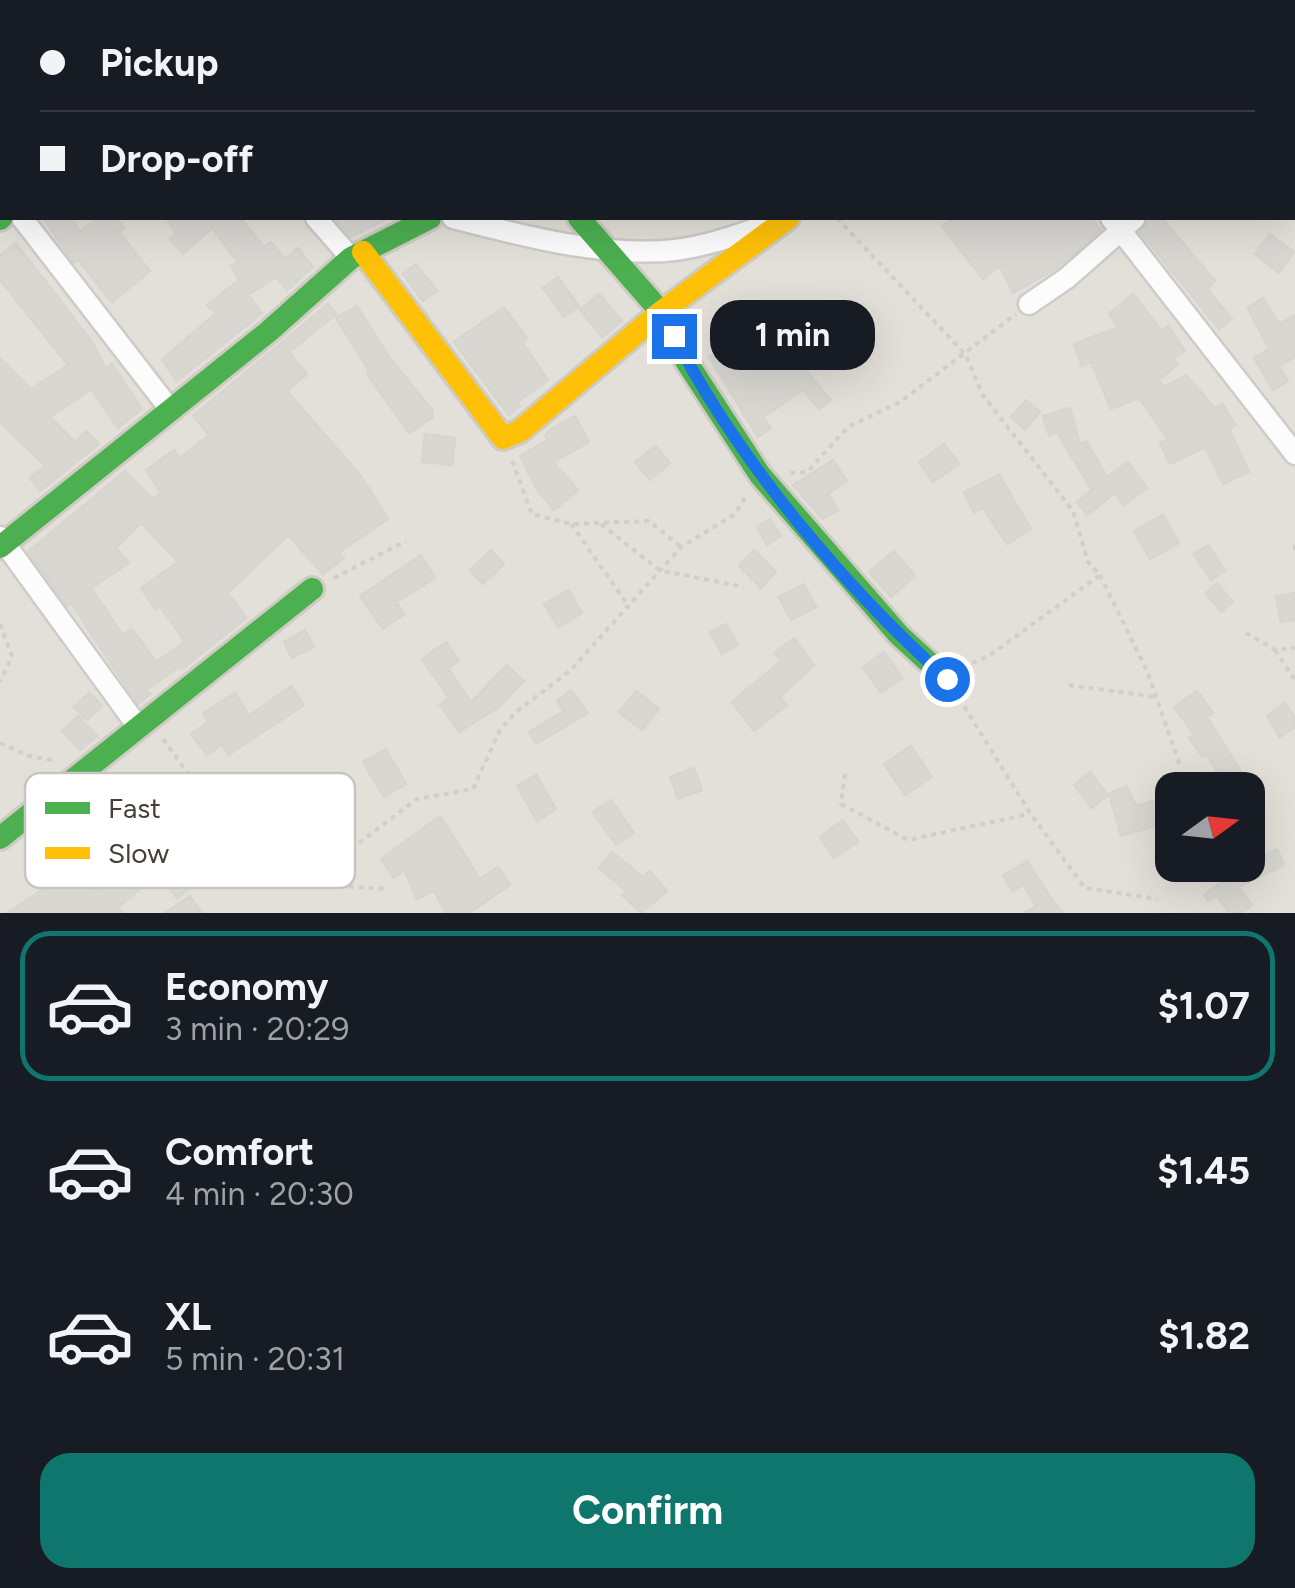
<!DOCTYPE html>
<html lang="en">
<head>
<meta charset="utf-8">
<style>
  body { margin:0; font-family:Figtree,sans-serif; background:#20242c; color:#f1f3f6; height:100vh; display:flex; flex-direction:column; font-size:38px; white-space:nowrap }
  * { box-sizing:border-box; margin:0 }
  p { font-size:32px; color:#9ea1a6 }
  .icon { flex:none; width:55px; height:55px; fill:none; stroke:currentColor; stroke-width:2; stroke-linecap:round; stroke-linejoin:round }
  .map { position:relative; height:913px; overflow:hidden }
  .drawer { display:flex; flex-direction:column; background:#171b24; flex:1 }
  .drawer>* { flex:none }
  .guide { position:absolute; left:0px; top:0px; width:1295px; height:220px; box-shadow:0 10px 40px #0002; display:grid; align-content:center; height:220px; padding:0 40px; background:#171b24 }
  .needle { width:65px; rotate:75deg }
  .buttons { position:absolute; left:1155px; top:772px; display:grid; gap:20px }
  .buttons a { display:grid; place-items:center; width:110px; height:110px; border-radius:20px; background:#171b24; box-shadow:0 10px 40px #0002; font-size:50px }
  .end { position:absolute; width:45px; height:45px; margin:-22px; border:12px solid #1a73e8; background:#fff; box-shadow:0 0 0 5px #fff }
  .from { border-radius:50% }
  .bubble { position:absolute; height:70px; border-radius:30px; background:#171b24; box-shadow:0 10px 40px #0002; font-size:32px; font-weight:700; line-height:70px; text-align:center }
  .guide b { display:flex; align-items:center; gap:35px; height:95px; font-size:38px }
  .guide b+b { border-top:2px solid #363941 }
  .guide i { width:25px; height:25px; background:#f1f3f6 }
  ul { padding:18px 0 0; list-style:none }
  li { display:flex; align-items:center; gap:30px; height:150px; margin:0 20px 15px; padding:0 20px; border:5px solid transparent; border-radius:30px }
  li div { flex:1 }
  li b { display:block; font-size:38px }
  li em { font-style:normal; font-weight:700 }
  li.current { border-color:#0f766e }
  li>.icon { width:90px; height:90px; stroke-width:1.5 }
  .action { display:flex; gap:20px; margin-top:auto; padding:20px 40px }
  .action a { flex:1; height:115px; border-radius:30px; background:#0f766e; color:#fff; font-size:40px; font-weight:700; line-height:115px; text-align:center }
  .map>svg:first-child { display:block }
  .residential { fill:#e3e0d9; fill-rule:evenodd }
  .building { fill:#d9d7d2; stroke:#d8d5d0; stroke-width:2.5; fill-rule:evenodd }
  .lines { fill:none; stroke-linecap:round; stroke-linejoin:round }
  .street-casing { stroke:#ceccc8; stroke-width:25 }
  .fast-casing { stroke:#cecbc2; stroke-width:28 }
  .slow-casing { stroke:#cecbc2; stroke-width:28 }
  .path { stroke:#d1cecb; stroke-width:4; stroke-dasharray:5 5; stroke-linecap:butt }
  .street { stroke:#fdfcfc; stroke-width:20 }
  .fast { stroke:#4caf50; stroke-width:22 }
  .slow { stroke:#ffc107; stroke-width:22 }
  .route { stroke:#1a73e8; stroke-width:12 }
  .key { fill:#fff; stroke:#c7c5c3; stroke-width:2.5 }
  .key-label { font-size:28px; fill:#453f37 }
</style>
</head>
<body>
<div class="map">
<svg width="1295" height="913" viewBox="0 0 1295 913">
  <rect width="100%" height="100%" fill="#f0eeea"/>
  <path class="residential" d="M 0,0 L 1295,0 L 1295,913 L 0,913 ZM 2,2 L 1292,2 L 1292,218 L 2,218 ZM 1172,790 L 1248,790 L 1248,865 L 1172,865 Z"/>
  <path class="building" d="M 43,218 L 71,218 L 80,231 L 98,218 L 116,218 L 124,228 L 119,232 L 150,271 L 112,302 L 78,260 L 74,263 Z
    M 166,218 L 241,218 L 264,247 L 271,242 L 285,259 L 298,248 L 313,267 L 287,290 L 276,277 L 248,295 L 262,313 L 177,381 L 162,360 L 216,313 L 207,305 L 239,280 L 231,266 L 238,262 L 212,228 L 183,254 L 170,239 L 176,233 Z
    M 334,218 L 389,218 L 351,237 Z
    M 953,218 L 1091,218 L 1101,230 L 1059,267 L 1013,293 L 1000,266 L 983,279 L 942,226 Z
    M 1153,218 L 1162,218 L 1215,281 L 1207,289 L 1232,319 L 1219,329 L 1140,232 Z
    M 1270,234 L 1294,252 L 1279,273 L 1255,254 Z
    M 16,243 L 92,342 L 106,369 L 112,364 L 142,409 L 118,428 L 91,389 L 50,417 L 75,442 L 86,431 L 99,444 L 40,491 L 30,478 L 45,466 L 0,422 L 0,358 L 31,389 L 68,365 L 0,280 L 0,255 Z
    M 416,264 L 437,291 L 423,301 L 403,274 Z
    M 558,277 L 579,306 L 564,317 L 543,288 Z
    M 599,294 L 622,321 L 602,337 L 580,310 Z
    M 1133,294 L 1162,331 L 1168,326 L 1185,351 L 1173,359 L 1178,364 L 1159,380 L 1164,387 L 1186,375 L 1215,408 L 1222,404 L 1236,425 L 1229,429 L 1249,472 L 1223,484 L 1205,447 L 1170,464 L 1160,443 L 1168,439 L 1139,398 L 1111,409 L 1091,362 L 1082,366 L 1074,344 L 1119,327 L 1109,314 Z
    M 1263,298 L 1279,324 L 1295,315 L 1295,357 L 1279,366 L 1288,381 L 1273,390 L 1254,358 L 1269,349 L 1248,308 Z
    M 328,304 L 336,314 L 289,352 L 307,374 L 287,391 L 361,476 L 388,519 L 339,552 L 344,558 L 323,574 L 288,535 L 228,593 L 246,618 L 182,669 L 180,666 L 146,690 L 150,694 L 138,704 L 71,603 L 67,606 L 28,552 L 125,471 L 153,499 L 161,493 L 146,470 L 174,450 L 180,458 L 209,435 L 193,416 ZM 141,523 L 178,562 L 141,588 L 155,609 L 160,606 L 185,642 L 156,662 L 132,629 L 123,635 L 91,588 L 129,563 L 116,548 Z
    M 357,306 L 389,357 L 433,411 L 433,417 L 409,433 L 367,374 L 370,372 L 336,318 Z
    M 504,307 L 527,338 L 522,342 L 548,380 L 517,402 L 520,406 L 509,415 L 454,342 Z
    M 841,309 L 858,329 L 804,368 L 831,400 L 819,409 L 803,390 L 763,417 L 771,428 L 758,437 L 709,357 L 731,346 L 742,365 L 760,355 L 768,370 Z
    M 1026,400 L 1040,412 L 1025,430 L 1011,417 Z
    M 1070,408 L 1080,444 L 1086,441 L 1107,477 L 1128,462 L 1147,488 L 1124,505 L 1115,493 L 1087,515 L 1077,502 L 1092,490 L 1057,432 L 1049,435 L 1043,416 Z
    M 575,416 L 589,442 L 553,462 L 578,490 L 554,510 L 538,491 L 520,456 L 548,440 L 545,435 L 551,429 Z
    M 425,434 L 455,438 L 452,465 L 422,462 Z
    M 944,444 L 959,464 L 933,482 L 919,462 Z
    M 656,446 L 670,463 L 650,480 L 635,462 Z
    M 833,460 L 847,481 L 828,494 L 838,510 L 823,519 L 793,485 Z
    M 999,475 L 1031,529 L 1007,544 L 983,508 L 974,512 L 964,492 Z
    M 1163,515 L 1179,543 L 1150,559 L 1134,531 Z
    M 770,519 L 781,536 L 767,545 L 757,527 Z
    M 1208,545 L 1225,571 L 1211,580 L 1194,554 Z
    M 491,550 L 504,564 L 483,584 L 470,570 Z
    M 754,550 L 776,572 L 761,588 L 739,566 Z
    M 894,551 L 915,576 L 891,597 L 869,572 Z
    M 421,555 L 435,578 L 396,602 L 404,614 L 383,629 L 360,596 Z
    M 1217,583 L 1233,602 L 1221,612 L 1206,593 Z
    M 804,584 L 816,607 L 791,620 L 779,597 Z
    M 569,590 L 582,613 L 558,627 L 544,604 Z
    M 1295,593 L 1295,620 L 1281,622 L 1276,597 Z
    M 726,624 L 738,645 L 722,654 L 710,632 Z
    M 305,630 L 314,647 L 292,658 L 284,642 Z
    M 794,638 L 814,665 L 780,697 L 787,705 L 754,731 L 732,702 L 781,661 L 775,653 Z
    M 446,642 L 459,661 L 448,668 L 471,702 L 507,665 L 524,681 L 500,706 L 459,732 L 440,705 L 449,698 L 422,659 Z
    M 884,652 L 902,678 L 881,693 L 863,667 Z
    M 291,686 L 304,705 L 228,755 L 222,744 L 207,755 L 191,734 L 208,722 L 203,713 L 235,693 L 249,716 Z
    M 571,690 L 588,713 L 536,744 L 529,732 L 564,711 L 557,701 Z
    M 636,691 L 659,709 L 642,730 L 619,712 Z
    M 1197,691 L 1213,713 L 1207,717 L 1248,783 L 1237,790 L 1228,790 L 1207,755 L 1203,757 L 1189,738 L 1194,734 L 1174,707 Z
    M 89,693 L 102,706 L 87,720 L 74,707 Z
    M 1285,703 L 1295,718 L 1295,727 L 1280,737 L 1267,716 Z
    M 78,716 L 97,736 L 80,750 L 62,731 Z
    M 911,746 L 932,777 L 905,795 L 884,764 Z
    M 386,749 L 406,784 L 384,797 L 363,762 Z
    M 694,768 L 702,790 L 678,799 L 670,777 Z
    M 1090,772 L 1108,795 L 1092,808 L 1074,785 Z
    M 536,775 L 556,809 L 537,821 L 517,786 Z
    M 1126,786 L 1136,806 L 1154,801 L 1161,824 L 1121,836 L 1109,794 Z
    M 611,800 L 634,833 L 616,845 L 593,812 Z
    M 440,816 L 480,879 L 498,867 L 510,885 L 469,913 L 446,913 L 434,891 L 417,899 L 404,870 L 394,878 L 381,859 Z
    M 843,820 L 858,842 L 834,858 L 820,837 Z
    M 161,829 L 202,879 L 177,898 L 158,873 L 119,907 L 122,913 L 7,913 L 51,884 L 42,875 L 63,854 L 99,891 L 148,854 L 141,845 Z
    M 1277,849 L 1284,865 L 1238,887 L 1252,905 L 1241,913 L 1229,913 L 1217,896 L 1208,901 L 1204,895 L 1244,865 Z
    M 612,852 L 643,877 L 650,871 L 667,891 L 641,913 L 622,895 L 626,891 L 599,868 Z
    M 1027,861 L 1050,897 L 1063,913 L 1024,913 L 1036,906 L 1023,884 L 1013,891 L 1003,876 Z
    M 190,896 L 202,913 L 165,913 Z"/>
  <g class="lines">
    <g class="street-casing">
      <path id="street" d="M 134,0 L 136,2
        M 410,0 L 412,2
        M 666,0 L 668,2
        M 945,0 L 947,2
        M 1243,0 L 1245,2
        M 686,2 L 689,0
        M 1051,2 L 1053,0
        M 1292,75 L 1295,80
        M 1292,110 L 1295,108
        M 0,189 L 2,193
        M 22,218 L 169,408
        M 316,218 L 351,258
        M 453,218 C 519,235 606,258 675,250 C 706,246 735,236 764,226
        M 1111,218 L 1295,454
        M 1029,304 L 1067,278 L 1135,218
        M 0,537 L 139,728"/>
    </g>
    <g class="fast-casing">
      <path id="fast" d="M 579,218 L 661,312 L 686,361 L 760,475 L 899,635 L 947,679
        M 0,219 L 2,217
        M 0,547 L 268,332 L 351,258 L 430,218
        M 0,838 L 312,589"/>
    </g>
    <g class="slow-casing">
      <path id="slow" d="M 319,2 L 322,0
        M 363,252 L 503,438 L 520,431 L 661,312 L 788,218"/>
    </g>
    <path class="path" d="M 837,218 L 966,355 L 982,394 L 1073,511 L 1088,562 L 1100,575 L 989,656 L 965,666
      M 512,461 L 532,514 L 571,524 L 649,521 L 681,547
      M 790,473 L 807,472 L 848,427 L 900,402 L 1016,314
      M 571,524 L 628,605
      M 601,524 L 659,570 L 744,587
      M 1295,545 L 1295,555
      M 1100,575 L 1147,671 L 1181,768
      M 334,578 L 406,541
      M 0,624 L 12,656 L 0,682
      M 1246,633 L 1275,650 L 1295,648
      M 1275,650 L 1295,680
      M 1069,685 L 1156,697
      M 959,698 L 1030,813 L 1085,888 L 1157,899
      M 163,739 L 208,801 L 262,844 L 266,857 L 284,873 L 320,885 L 389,889
      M 0,743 L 29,756 L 57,761
      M 845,774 L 841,804 L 908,840 L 1029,814
      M 359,843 L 417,799 L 473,789 L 500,730 L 516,712 L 571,670 L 681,547 L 734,515 L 747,495"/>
    <use href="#street" class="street"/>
    <use href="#fast" class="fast"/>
    <use href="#slow" class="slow"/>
  </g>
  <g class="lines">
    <path class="route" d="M 674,336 C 738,460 843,586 947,679"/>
  </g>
  <rect x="25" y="773" width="330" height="115" rx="15" class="key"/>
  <rect x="45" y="802" width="45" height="12" fill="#4caf50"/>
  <rect x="45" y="847" width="45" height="12" fill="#ffc107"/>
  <g class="key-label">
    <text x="108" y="818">Fast</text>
    <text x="108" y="863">Slow</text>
  </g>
</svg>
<div class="buttons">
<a><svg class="needle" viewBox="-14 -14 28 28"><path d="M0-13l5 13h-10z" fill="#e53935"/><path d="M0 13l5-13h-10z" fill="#9ea1a6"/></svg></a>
</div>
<i class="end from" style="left:947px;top:679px"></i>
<i class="end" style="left:674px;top:336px"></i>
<div class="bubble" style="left:710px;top:300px;width:165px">1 min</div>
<div class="guide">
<b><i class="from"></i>Pickup</b>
<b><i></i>Drop-off</b>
</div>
</div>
<section class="drawer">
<ul>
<li class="current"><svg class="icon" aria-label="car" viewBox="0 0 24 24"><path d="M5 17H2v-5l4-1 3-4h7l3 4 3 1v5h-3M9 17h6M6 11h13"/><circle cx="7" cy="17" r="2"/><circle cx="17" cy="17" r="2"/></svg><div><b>Economy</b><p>3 min · 20:29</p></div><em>$1.07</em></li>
<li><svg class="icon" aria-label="car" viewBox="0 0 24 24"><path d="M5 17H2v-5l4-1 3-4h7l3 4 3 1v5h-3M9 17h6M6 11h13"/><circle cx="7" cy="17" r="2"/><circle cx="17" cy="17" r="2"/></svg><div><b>Comfort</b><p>4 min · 20:30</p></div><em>$1.45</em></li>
<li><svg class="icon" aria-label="car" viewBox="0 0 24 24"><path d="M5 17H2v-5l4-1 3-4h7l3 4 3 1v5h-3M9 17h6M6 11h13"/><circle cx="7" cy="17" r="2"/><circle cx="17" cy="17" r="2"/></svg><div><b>XL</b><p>5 min · 20:31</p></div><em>$1.82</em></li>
</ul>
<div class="action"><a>Confirm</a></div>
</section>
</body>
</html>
